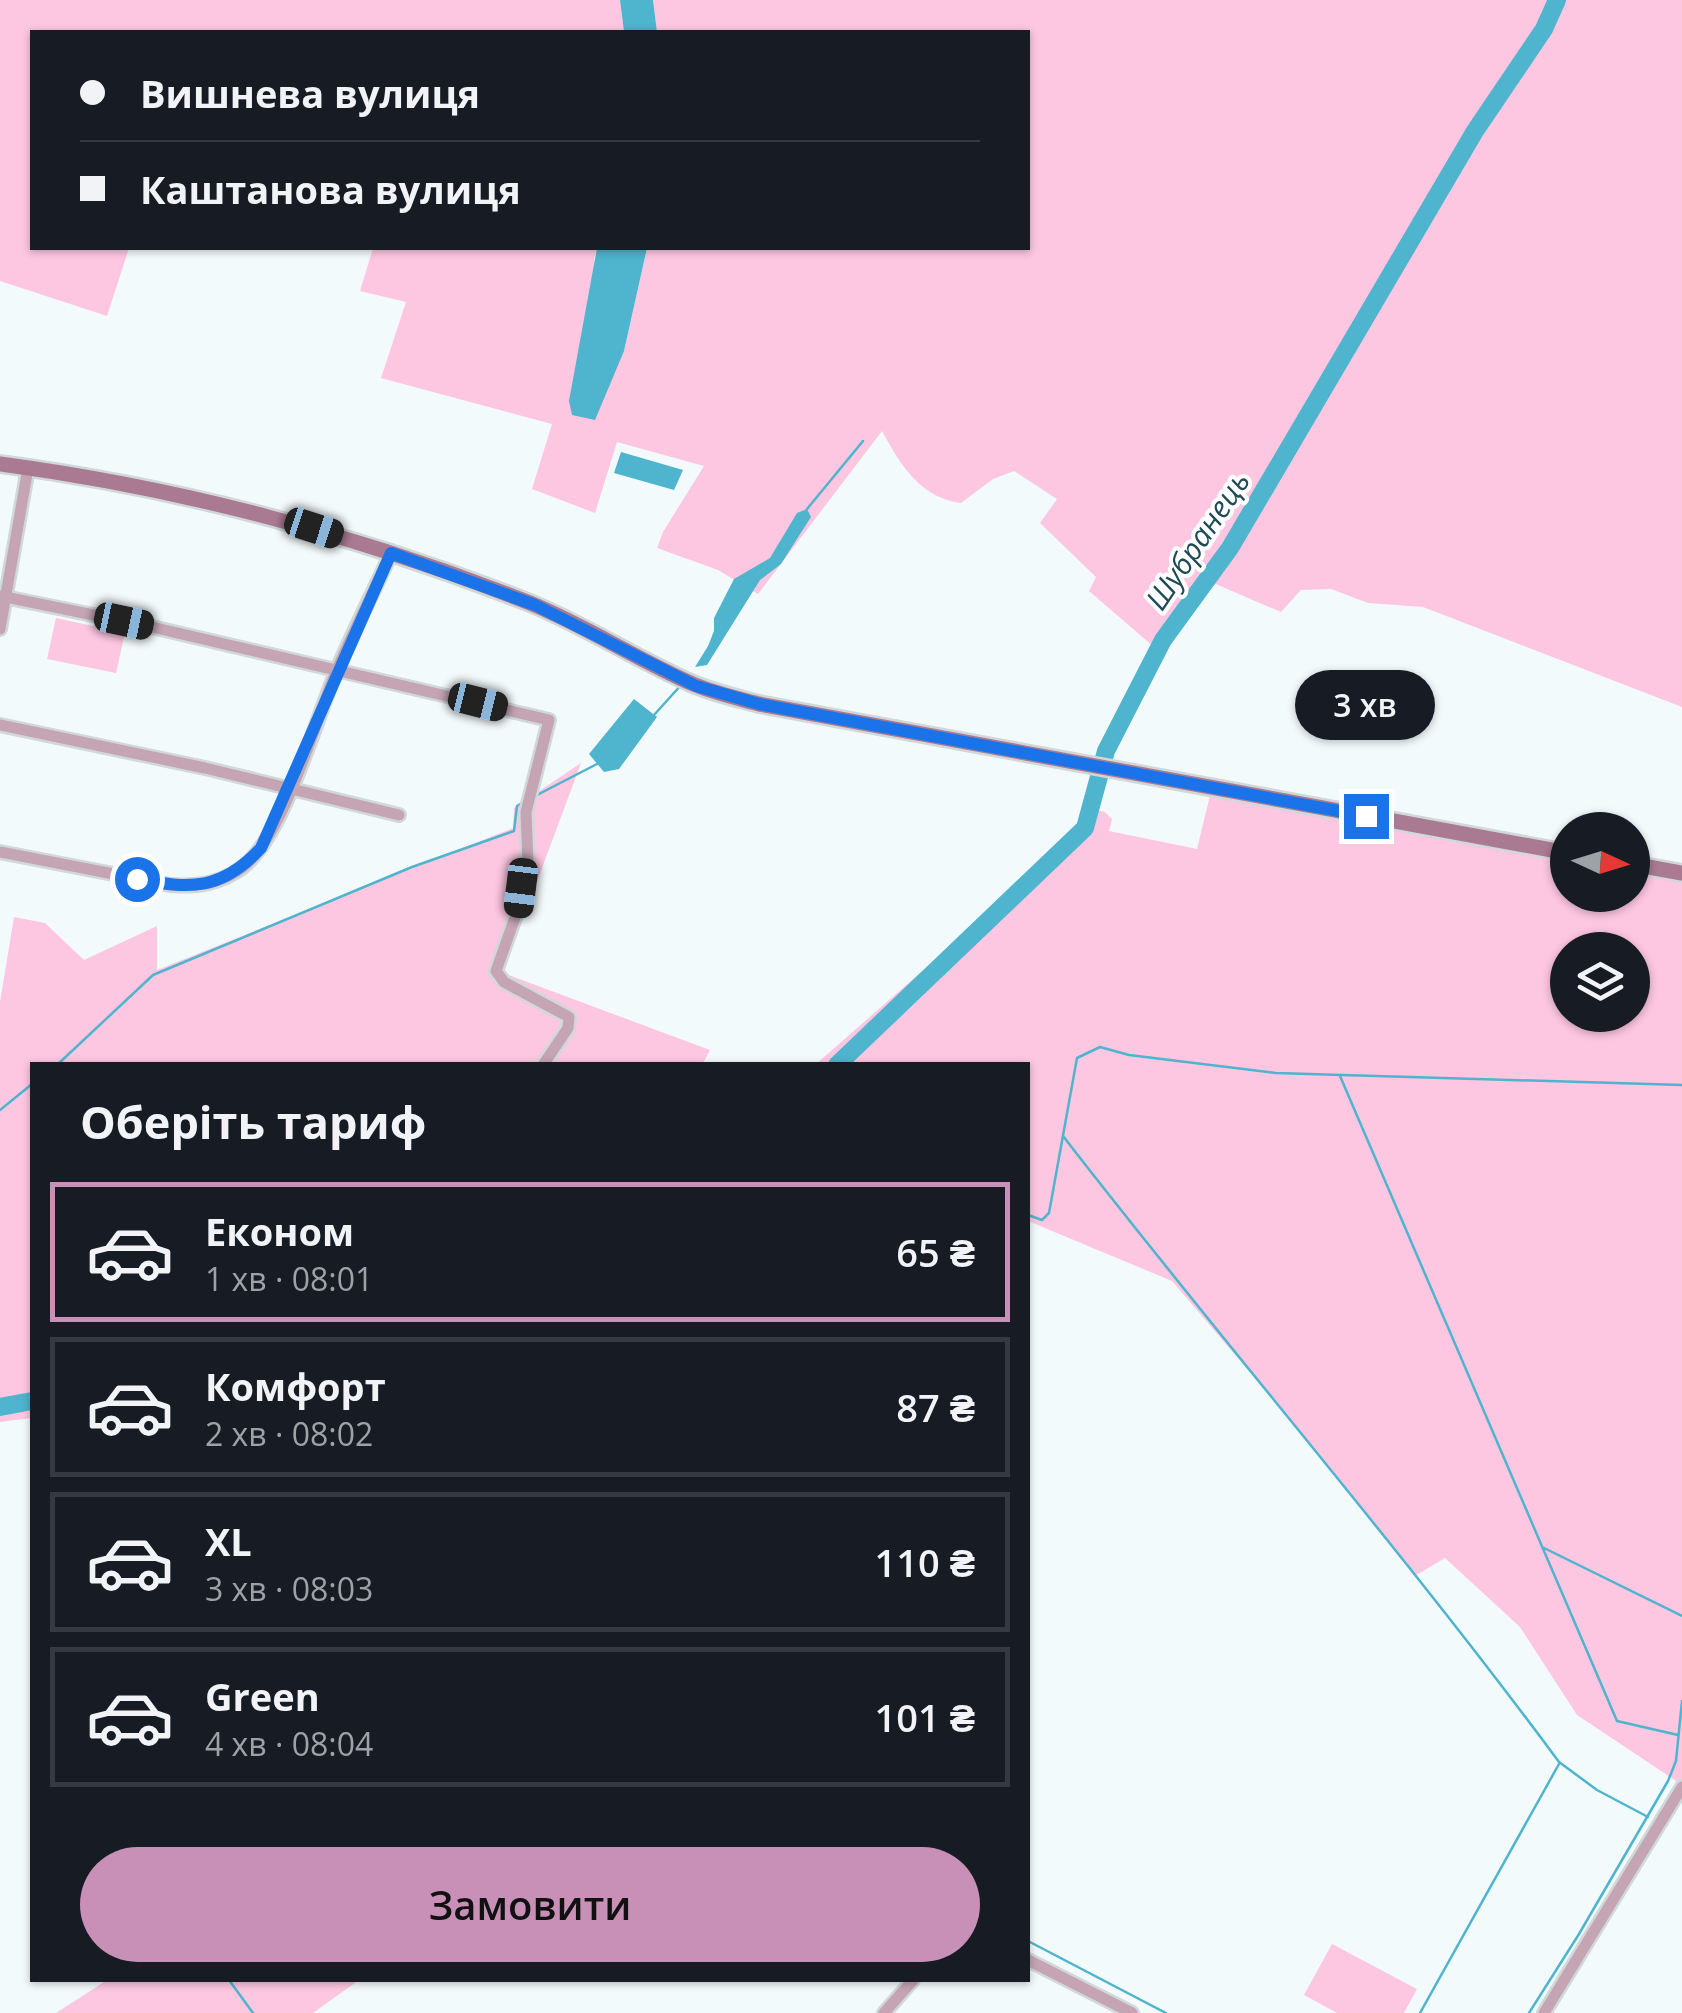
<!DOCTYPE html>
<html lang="uk">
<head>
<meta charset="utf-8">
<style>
  body { margin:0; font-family:"Open Sans",sans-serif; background:#242831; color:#f1f3f6; height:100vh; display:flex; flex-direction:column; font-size:38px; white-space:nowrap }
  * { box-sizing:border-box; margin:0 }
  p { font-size:32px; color:#9ea1a6 }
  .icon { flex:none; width:55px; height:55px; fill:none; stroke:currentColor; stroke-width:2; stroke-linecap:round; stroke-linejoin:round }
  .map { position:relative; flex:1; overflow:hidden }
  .details { position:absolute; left:30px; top:1062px; width:1000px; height:920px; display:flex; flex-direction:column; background:#171b24; border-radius:0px; box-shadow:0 2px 8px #0004 }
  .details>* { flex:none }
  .hud { position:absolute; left:30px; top:30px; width:1000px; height:220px; border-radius:0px; box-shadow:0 2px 8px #0004; display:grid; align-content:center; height:220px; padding:0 50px; background:#171b24 }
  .needle { width:65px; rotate:94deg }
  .fabs { position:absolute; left:1550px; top:812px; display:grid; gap:20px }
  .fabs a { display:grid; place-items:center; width:100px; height:100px; border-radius:50%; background:#171b24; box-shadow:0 2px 8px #0004; font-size:50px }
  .end { position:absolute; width:45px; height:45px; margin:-22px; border:12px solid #1a73e8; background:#fff; box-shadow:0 0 0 5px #fff }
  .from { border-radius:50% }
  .bubble { position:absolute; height:70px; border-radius:35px; background:#171b24; box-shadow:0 2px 8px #0004; font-size:32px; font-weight:600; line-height:70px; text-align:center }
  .car { position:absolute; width:30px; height:60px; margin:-30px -15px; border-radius:12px; box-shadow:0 0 8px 2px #0007; background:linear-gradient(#222 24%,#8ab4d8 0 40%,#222 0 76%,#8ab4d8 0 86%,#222 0) }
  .hud b { display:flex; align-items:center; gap:35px; height:95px; font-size:38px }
  .hud b+b { border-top:2px solid #363941 }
  .hud i { width:25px; height:25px; background:#f1f3f6 }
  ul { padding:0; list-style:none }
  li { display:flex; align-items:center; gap:30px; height:140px; margin:0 20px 15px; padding:0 30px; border:5px solid #363941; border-radius:0px }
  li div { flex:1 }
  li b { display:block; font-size:38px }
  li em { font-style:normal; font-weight:600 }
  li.on { border-color:#c990b7 }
  li>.icon { width:90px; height:90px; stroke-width:1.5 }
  h2 { padding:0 50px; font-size:45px; line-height:120px }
  .primary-button { display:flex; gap:20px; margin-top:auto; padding:20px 50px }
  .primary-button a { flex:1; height:115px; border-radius:60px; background:#c990b7; color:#111; font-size:40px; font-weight:600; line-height:115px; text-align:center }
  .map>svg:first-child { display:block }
  .green { fill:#fdc6e1; fill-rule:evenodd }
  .water { fill:#4fb4cd }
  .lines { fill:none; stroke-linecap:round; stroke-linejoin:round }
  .stream { stroke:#4fb4cd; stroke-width:2.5 }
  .river { stroke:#4fb4cd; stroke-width:18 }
  .minor-casing { stroke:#d0d8da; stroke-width:16 }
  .secondary-casing { stroke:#d0d8da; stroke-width:20 }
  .minor { stroke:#c5a4b4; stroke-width:11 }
  .secondary { stroke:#aa7a93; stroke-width:15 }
  .route { stroke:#1a73e8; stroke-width:12 }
  .labels { text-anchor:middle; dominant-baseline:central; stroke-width:8; stroke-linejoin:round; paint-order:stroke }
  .water-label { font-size:30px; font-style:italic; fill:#1f4b57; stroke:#fff }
</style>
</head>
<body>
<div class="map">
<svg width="1682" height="2013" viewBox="0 0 1682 2013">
  <rect width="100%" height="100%" fill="#f3fafc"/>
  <path class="green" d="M 0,0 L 620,0 L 624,32 L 32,32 L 32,248 L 129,248 L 107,316 L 0,281 Z
    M 653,0 L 1682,0 L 1682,707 L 1423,607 L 1368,603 L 1331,589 L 1301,590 L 1281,612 L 1211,582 L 1179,629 L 1154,647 L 1089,591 L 1096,577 L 1040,523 L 1057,499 L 1014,471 L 993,479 L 961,503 C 920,498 900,464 882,431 L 758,594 L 718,570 L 657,548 L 663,532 L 704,466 L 617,442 L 595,513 L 532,489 L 552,424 L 381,378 L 406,302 L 360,291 L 373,248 L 597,248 L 594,259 L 624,351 L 647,248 L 1028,248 L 1028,32 L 657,32 Z
    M 56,618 L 125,633 L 116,673 L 47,659 Z
    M 581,763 L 503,973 L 710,1050 L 702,1065 L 32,1065 L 32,1418 L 0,1422 L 0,1002 L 14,917 L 45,923 L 84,960 L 157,926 L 157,970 L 513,828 L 514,808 Z
    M 1213,783 L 1567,846 L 1568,895 L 1632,895 L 1633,857 L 1682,866 L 1682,1785 L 1577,1715 L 1520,1627 L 1445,1558 L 1415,1576 L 1302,1433 L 1172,1281 L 1028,1221 L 1028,1065 L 815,1065 L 1019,886 L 1079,824 L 1085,808 L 1105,812 L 1112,819 L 1109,831 L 1197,849 ZM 1568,950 L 1632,950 L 1632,1015 L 1568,1015 Z
    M 1332,1944 L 1417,1989 L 1404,2013 L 1337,2013 L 1304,1995 Z
    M 107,1980 L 359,1980 L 313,2013 L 56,2013 Z"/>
  <path class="water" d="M 620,0 L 653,0 L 657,32 L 624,32 Z
    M 597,248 L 647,248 L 624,351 L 595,420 L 572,415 L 569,401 Z
    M 621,452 L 683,470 L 674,490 L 614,473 Z
    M 807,509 L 811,517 L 781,564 L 760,580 L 707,665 L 695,667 L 708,646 L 714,631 L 714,618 L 734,579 L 770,558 L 797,513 Z
    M 634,699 L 657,717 L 619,769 L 604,772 L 589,754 Z"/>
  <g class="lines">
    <path class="stream" d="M 807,509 L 863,441
      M 654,715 L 682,684
      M 537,795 L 597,764
      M 57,1065 L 153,975 L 412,867 L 514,831 L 517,806 L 525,801
      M 1340,1076 L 1617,1721 L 1678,1735
      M 0,1110 L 32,1084
      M 1063,1136 C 1226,1347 1401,1548 1559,1762 L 1597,1790 L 1648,1817
      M 1028,1215 L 1042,1220 L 1049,1213 L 1077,1058 L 1100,1047 L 1129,1055 L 1276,1073 L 1682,1085
      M 1544,1548 L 1682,1616
      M 1028,1941 L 1166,2013
      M 229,1980 L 253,2013
      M 1420,2013 L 1559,1764
      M 1529,2013 L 1579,1934 L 1668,1781 L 1676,1761 L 1682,1701"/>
    <path class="river" d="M 837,1065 L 1085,828 L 1106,751 L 1163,640 L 1230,548 L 1475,131 L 1544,29 L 1557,0
      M 0,1407 L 32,1401"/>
    <g class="minor-casing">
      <path id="minor" d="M 0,596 L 152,627 L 549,720 L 526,812 L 528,863 L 518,909 L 496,971 L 504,982 L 569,1017 L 568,1028 L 543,1065
        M 0,629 L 28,468
        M 0,725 L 205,768 L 399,815
        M 0,852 L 170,885 C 197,887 220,884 243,867 C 284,835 315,722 336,672 C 353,632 373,593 391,553
        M 1028,1960 L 1132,2013
        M 884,2013 L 913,1980
        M 1544,2013 L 1682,1787"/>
    </g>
    <g class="secondary-casing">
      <path id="secondary" d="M 0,464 C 181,488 360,536 530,603 C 586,626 638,660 693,684 C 714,693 737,698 759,704 L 1568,853
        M 1632,864 L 1682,873"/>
    </g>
    <use href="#minor" class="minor"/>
    <use href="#secondary" class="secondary"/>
  </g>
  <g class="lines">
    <path class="route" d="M 137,879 C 191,889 221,891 261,848 L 391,553 L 535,605 L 696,686 L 759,704 L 1366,816"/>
  </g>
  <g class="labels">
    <g class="water-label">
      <text transform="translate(1197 540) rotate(-56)">Шубранець</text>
    </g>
  </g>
</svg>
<div class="fabs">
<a><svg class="needle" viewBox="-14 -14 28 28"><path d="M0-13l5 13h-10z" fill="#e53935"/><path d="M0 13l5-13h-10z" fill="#9ea1a6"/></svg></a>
<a><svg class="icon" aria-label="layers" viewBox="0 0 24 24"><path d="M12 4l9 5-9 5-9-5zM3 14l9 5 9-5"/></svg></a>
</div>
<i class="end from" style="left:137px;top:879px"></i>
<i class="end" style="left:1366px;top:816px"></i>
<div class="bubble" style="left:1295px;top:670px;width:140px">3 хв</div>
<i class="car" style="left:314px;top:528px;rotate:108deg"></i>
<i class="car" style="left:124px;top:621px;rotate:102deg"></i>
<i class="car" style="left:478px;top:702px;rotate:104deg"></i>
<i class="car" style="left:521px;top:888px;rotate:187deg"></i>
<div class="hud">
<b><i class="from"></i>Вишнева вулиця</b>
<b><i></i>Каштанова вулиця</b>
</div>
<section class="details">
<h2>Оберіть тариф</h2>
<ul>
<li class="on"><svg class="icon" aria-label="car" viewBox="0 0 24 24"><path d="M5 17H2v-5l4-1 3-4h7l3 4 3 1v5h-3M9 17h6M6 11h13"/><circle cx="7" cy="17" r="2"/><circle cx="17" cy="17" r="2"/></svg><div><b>Економ</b><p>1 хв · 08:01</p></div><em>65 ₴</em></li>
<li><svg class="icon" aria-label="car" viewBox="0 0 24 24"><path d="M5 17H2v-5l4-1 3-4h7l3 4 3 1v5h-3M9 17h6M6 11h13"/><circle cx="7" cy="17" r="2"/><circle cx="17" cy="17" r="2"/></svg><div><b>Комфорт</b><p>2 хв · 08:02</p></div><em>87 ₴</em></li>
<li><svg class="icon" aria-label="car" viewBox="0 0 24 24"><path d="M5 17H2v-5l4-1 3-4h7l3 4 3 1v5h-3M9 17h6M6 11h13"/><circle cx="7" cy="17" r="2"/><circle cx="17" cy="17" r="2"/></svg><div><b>XL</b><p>3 хв · 08:03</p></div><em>110 ₴</em></li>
<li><svg class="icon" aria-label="car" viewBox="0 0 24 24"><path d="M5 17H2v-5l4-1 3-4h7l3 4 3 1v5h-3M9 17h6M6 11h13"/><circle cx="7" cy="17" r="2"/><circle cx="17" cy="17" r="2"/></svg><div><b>Green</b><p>4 хв · 08:04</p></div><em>101 ₴</em></li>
</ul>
<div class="primary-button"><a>Замовити</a></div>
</section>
</div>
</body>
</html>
